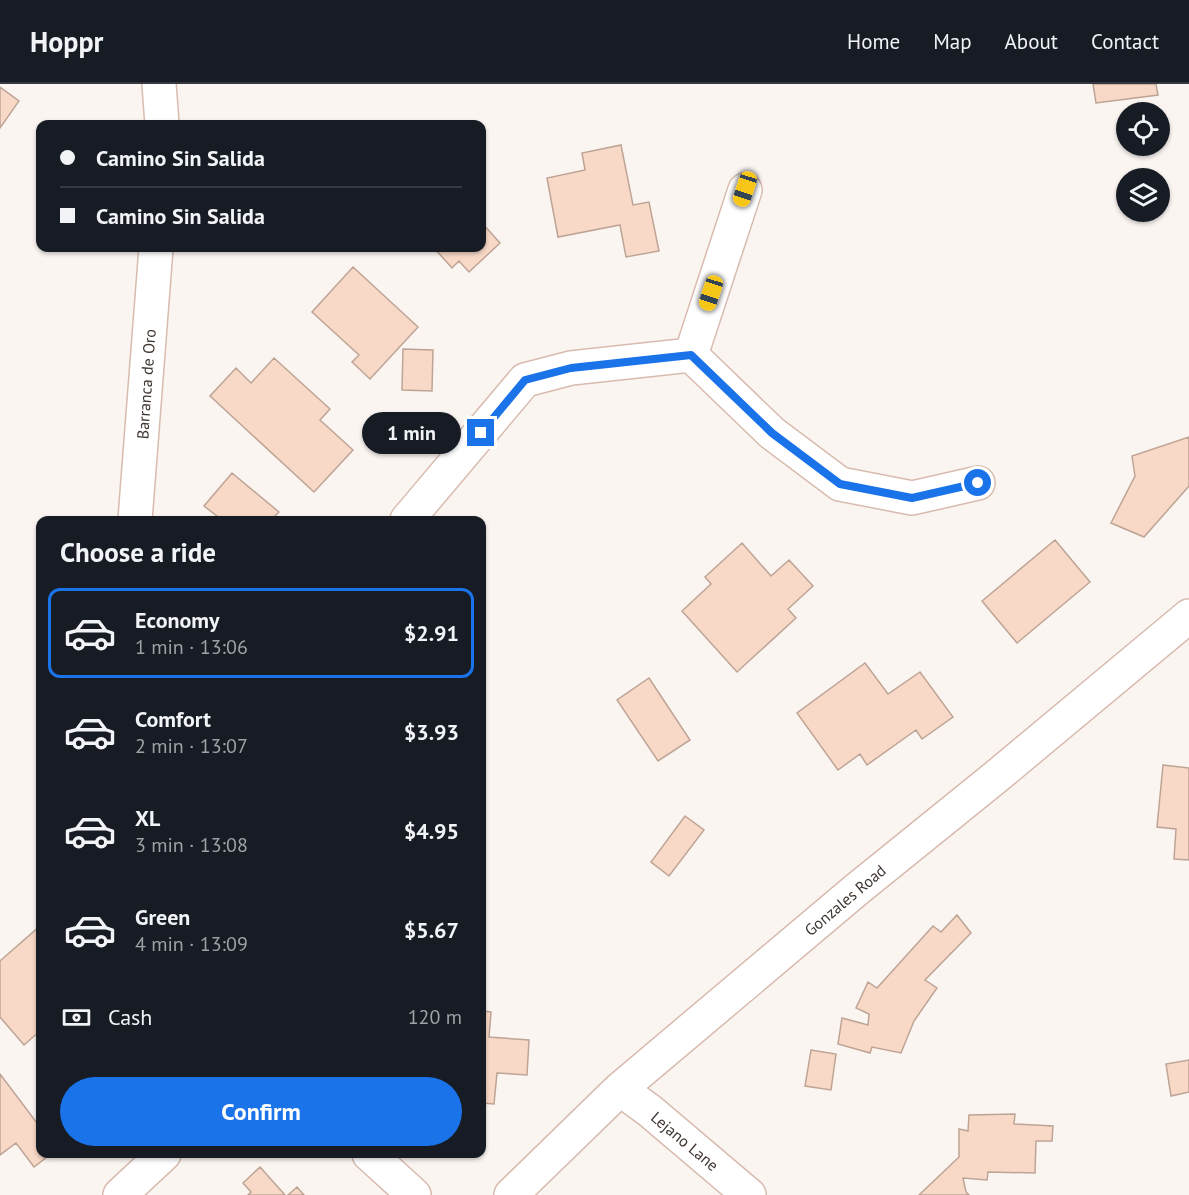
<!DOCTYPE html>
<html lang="en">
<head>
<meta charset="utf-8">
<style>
  body { margin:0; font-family:"PT Sans",sans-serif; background:#242831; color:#f1f3f6; height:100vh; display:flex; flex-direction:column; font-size:22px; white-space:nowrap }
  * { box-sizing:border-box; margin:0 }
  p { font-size:20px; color:#9ea1a6 }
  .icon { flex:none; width:33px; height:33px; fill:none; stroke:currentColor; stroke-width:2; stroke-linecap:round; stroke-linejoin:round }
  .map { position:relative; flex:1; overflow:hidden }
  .drawer { position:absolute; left:36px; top:432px; width:450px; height:642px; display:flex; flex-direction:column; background:#171b24; border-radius:12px; box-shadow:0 2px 4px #0004 }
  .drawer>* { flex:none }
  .banner { position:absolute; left:36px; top:36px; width:450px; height:132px; border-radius:12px; box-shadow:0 2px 4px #0004; display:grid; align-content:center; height:132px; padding:0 24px; background:#171b24 }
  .controls { position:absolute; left:1116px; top:18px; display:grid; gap:12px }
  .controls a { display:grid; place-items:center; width:54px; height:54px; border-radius:50%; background:#171b24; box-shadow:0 2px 4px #0004; font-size:30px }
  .end { position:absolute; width:27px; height:27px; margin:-14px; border:8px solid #1a73e8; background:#fff; box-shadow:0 0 0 3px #fff }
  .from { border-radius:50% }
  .bubble { position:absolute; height:42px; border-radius:21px; background:#171b24; box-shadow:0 2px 4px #0004; font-size:20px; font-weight:800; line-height:42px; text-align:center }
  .car { position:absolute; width:18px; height:36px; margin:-18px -9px; border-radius:8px; box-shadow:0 0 4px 2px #0007; background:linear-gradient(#f5c518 24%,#345 0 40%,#f5c518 0 76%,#345 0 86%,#f5c518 0) }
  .banner b { display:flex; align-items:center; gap:21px; height:57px; font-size:22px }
  .banner b+b { border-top:2px solid #363941 }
  .banner i { width:15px; height:15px; background:#f1f3f6 }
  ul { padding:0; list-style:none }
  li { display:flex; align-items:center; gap:18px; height:90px; margin:0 12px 9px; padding:0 12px; border:3px solid transparent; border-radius:12px }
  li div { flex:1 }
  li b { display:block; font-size:22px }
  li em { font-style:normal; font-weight:800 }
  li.active { border-color:#1a73e8 }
  li>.icon { width:54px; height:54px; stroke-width:1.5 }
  h2 { padding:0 24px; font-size:27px; line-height:72px }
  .pay { display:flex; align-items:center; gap:15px; height:66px; padding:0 24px; font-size:22px }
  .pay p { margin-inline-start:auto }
  .action { display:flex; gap:12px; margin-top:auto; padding:12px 24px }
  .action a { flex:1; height:69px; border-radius:36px; background:#1a73e8; color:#fff; font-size:24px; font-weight:800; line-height:69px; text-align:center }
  header { display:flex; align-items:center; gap:36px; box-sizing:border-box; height:84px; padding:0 30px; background:#171b24; border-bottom:2px solid #363941 }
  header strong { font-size:28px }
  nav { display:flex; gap:33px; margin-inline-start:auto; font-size:21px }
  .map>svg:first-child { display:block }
  .building { fill:#f8d8c7; stroke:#bea495; stroke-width:1.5 }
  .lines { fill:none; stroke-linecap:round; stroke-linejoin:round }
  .minor-casing { stroke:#d8bbaf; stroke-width:36 }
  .minor { stroke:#fff; stroke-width:33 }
  .route { stroke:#1a73e8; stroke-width:8 }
  .labels { text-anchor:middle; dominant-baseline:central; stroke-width:4.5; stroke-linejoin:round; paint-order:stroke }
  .street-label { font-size:16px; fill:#413631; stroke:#fff }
</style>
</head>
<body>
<header>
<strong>Hoppr</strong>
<nav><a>Home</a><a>Map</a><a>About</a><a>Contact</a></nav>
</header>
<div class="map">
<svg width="1189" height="1111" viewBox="0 0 1189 1111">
  <rect width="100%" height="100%" fill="#fbf5f2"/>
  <path class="building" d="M 1093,0 L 1156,0 L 1158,11 L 1096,19 Z
    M 0,3 L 19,17 L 0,44 Z
    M 621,61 L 633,121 L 649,118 L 659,167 L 626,173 L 620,141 L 558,153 L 547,94 L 585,86 L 582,69 Z
    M 482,139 L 500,159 L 469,188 L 459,177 L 452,184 L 434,164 L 482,164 Z
    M 353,183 L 418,243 L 370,295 L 352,278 L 359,271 L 312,228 Z
    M 403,265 L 433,266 L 432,307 L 402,306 Z
    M 274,274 L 330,325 L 320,336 L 353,366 L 314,408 L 210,312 L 236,284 L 251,299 Z
    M 1189,353 L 1189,402 L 1144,453 L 1111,439 L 1135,392 L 1132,372 Z
    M 232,389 L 279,428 L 271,436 L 222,436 L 204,422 Z
    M 1055,456 L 1090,498 L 1017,559 L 982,517 Z
    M 742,459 L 771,492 L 789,476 L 813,502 L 788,525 L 796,534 L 737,588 L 682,527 L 711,500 L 705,493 Z
    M 865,579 L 888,610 L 920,588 L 953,633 L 922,655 L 916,646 L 867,681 L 860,670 L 838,686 L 797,629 Z
    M 649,594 L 690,656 L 658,677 L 617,616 Z
    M 1163,681 L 1189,684 L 1189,776 L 1174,775 L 1176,745 L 1157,743 Z
    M 685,732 L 704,746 L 669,792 L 651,778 Z
    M 957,831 L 971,849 L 925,896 L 937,904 L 914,937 L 901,969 L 872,963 L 870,969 L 838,960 L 842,934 L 868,941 L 869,930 L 856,924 L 868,898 L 877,904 L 933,842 L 941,848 Z
    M 40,842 L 40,876 L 38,878 L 40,881 L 40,947 L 24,961 L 0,933 L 0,877 Z
    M 482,927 L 491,928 L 489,953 L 529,956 L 527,991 L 497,989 L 494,1020 L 482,1019 Z
    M 811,966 L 836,970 L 831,1006 L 805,1002 Z
    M 1189,976 L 1189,1008 L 1171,1012 L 1166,980 Z
    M 0,990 L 40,1043 L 40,1070 L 51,1070 L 34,1083 L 16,1059 L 0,1071 Z
    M 1015,1030 L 1014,1040 L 1053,1042 L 1052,1057 L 1036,1057 L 1035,1089 L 988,1088 L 987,1096 L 963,1094 L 966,1108 L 969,1111 L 919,1111 L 959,1073 L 959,1045 L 968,1047 L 969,1031 Z
    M 260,1083 L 285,1111 L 248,1111 L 251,1108 L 243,1099 Z
    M 297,1103 L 304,1111 L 288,1111 Z"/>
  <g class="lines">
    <g class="minor-casing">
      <path id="minor" d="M 159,0 L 162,40
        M 691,271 L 745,106
        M 135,436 L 156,164
        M 407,436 L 525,296 L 571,284 L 691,271 L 772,349 L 840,400 L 912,414 L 978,399
        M 620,1005 L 650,1027 L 749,1111
        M 369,1070 L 414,1111
        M 120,1111 L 164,1070
        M 511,1111 L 620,1005 L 856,806 L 997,692 L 1189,532"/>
    </g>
    <use href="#minor" class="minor"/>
  </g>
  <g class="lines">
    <path class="route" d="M 481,349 L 525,296 L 571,284 L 691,271 L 772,349 L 840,400 L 912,414 L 978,399"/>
  </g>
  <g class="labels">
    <g class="street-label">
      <text transform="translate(146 300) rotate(-86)">Barranca de Oro</text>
      <text transform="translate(845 816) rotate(-40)">Gonzales Road</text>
      <text transform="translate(685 1057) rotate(40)">Lejano Lane</text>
    </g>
  </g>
</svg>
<div class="controls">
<a><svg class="icon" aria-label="locate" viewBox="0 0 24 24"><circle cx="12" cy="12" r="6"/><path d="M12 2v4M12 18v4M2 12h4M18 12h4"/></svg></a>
<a><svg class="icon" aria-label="layers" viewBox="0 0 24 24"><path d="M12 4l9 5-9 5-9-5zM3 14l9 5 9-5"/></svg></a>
</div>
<i class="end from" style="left:978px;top:399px"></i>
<i class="end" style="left:481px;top:349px"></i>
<div class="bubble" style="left:362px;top:328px;width:99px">1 min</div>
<i class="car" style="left:745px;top:105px;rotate:198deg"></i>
<i class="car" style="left:711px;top:209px;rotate:198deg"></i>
<div class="banner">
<b><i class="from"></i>Camino Sin Salida</b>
<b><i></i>Camino Sin Salida</b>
</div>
<section class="drawer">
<h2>Choose a ride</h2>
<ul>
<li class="active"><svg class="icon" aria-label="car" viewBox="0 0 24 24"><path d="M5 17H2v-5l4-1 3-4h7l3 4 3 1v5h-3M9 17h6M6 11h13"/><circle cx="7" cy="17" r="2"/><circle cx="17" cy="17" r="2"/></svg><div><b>Economy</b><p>1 min · 13:06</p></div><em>$2.91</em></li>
<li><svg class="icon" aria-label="car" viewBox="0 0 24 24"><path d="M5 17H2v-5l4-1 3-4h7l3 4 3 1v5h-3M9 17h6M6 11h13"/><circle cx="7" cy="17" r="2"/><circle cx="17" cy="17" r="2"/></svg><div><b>Comfort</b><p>2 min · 13:07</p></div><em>$3.93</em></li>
<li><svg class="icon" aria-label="car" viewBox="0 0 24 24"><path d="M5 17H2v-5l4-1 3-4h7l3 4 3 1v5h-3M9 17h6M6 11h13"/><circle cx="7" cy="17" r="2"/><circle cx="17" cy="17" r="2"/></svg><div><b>XL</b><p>3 min · 13:08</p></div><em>$4.95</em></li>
<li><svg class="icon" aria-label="car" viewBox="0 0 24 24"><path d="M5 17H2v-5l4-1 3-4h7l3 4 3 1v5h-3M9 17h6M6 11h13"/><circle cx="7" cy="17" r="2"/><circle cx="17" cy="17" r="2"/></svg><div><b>Green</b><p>4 min · 13:09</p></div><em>$5.67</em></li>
</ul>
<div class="pay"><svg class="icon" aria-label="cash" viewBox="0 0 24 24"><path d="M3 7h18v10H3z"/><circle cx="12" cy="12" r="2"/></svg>Cash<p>120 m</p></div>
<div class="action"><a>Confirm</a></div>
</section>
</div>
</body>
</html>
